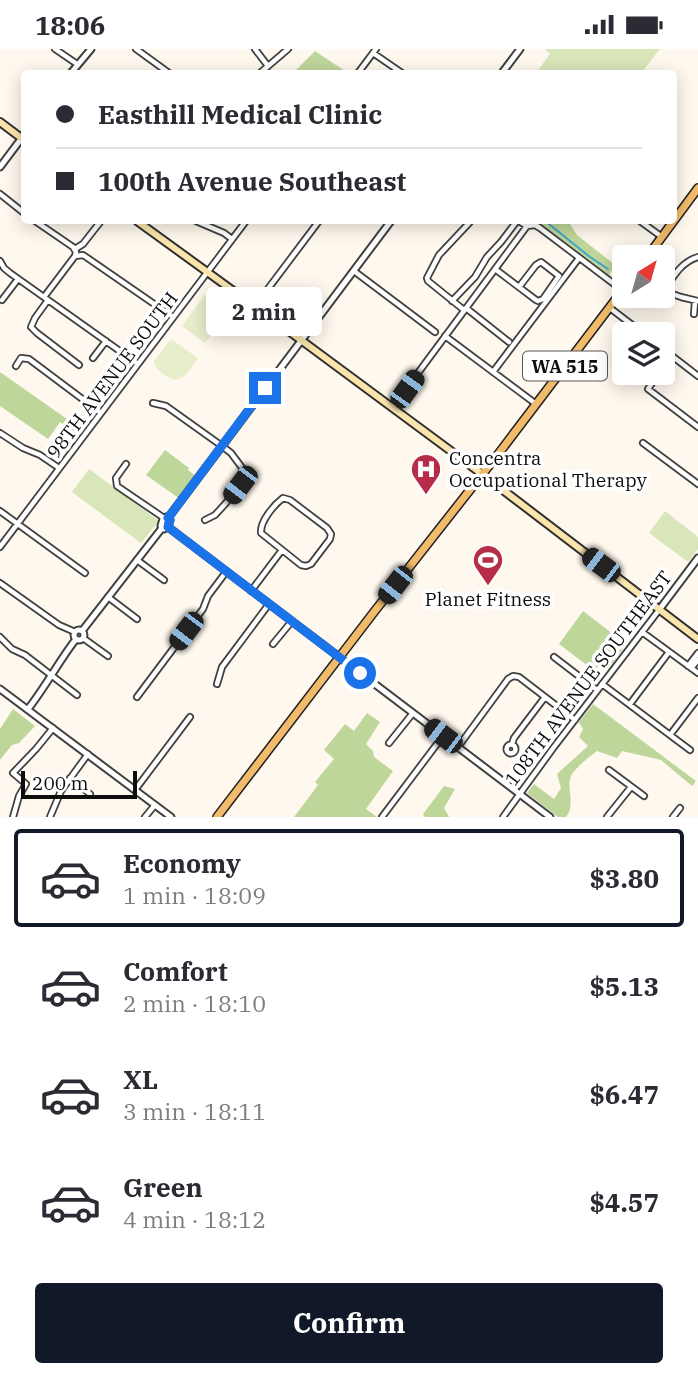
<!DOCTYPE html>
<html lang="en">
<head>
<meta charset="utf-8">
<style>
  body { margin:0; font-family:"IBM Plex Serif",serif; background:#f7f7f7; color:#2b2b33; height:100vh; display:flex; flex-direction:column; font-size:26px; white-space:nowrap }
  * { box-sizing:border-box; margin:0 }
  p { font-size:23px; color:#7c7c81 }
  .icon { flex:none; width:38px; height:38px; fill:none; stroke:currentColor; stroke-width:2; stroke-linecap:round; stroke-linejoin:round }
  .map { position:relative; height:768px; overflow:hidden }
  .details { display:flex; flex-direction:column; background:#fff; flex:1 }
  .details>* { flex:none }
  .banner { position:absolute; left:21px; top:21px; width:656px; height:154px; border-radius:7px; box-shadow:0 4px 18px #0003; display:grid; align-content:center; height:154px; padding:0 35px; background:#fff }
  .needle { width:46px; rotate:37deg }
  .tools { position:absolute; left:612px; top:196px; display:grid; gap:14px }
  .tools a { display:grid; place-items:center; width:63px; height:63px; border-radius:7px; background:#fff; box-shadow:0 4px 18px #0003; font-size:35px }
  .scale { position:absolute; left:21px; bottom:18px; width:116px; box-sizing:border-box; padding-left:7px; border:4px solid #0d0d0d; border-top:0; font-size:19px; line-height:24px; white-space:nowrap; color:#0d0d0d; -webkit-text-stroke:5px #fff; paint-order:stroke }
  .end { position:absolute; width:32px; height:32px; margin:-16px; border:9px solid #1a73e8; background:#fff; box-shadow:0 0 0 4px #fff }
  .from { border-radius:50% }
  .bubble { position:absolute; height:49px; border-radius:7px; background:#fff; box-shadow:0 4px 18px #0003; font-size:23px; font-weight:700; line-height:49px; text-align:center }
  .car { position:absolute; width:21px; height:42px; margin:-21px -10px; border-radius:9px; box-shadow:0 0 5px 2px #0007; background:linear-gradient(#222 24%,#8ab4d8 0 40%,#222 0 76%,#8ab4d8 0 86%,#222 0) }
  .banner b { display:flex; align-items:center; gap:24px; height:66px; font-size:26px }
  .banner b+b { border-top:2px solid #e1e1e2 }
  .banner i { width:18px; height:18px; background:#2b2b33 }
  ul { padding:12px 0 0; list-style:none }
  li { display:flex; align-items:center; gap:21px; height:98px; margin:0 14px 10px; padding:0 21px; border:4px solid transparent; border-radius:7px }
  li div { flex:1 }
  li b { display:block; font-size:26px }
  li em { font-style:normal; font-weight:700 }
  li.selected { border-color:#111827 }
  li>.icon { width:63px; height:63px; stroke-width:1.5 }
  .cta { display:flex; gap:14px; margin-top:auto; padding:14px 35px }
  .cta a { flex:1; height:80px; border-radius:7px; background:#111827; color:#fff; font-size:28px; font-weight:700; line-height:80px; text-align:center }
  .status { display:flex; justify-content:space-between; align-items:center; height:49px; padding:0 35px; background:#fff; direction:ltr }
  .status svg { height:19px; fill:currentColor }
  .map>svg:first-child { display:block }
  .green { fill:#d8e6b9 }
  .forest { fill:#bfd69a }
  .pitch { fill:#e8eecb }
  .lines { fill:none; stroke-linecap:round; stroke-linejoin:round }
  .stream { stroke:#41a5c5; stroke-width:2 }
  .minor-casing { stroke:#404040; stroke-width:8 }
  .tertiary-casing { stroke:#404040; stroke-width:9 }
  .secondary-casing { stroke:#2f2f2f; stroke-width:10 }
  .primary-casing { stroke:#1e1e1e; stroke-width:10 }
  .minor { stroke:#fff; stroke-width:4.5 }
  .tertiary { stroke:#fff; stroke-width:5 }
  .secondary { stroke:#fae5ad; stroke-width:6 }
  .primary { stroke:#f1bb6b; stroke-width:7 }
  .route { stroke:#1a73e8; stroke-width:9 }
  .labels { text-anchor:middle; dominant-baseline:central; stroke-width:7; stroke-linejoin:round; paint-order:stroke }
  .shield { fill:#fff; stroke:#565656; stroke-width:2 }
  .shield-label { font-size:18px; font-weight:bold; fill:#0d0d0d }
  .street-label { font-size:19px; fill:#0d0d0d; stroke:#fff }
  .poi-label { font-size:19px; fill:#0d0d0d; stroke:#fff; text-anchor:start }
</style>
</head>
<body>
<div class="status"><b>18:06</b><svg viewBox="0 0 49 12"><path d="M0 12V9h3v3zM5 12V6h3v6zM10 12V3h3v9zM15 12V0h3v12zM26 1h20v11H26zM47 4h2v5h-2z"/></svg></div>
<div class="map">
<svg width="698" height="768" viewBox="0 0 698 768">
  <rect width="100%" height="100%" fill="#fef8ee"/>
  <path class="green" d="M 545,0 L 660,0 L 641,24 L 536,24 L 550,5 Z
    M 89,420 L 159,472 L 141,494 L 72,443 Z
    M 665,462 L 698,488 L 698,500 L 688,513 L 649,484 Z"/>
  <path class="forest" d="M 315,2 L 348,24 L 293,24 Z
    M 534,172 L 568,172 L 577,186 L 615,216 L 609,226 L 540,174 Z
    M 0,323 L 84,382 L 80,387 L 60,373 L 48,390 L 0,357 Z
    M 165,401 L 189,419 L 188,421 L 197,428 L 180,450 L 146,426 Z
    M 583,562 L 626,595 L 609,620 L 596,623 L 559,595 Z
    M 593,655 L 696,732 L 692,737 L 661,711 L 622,702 L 617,709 L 597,702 C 590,707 574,720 571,727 C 566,740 576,755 566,768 L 558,768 L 527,744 L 534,735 L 554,750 L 561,739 L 557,725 L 588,697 L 579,688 L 583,680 L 579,673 Z
    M 13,660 L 35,677 L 19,694 L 12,696 L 0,711 L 0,680 Z
    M 367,664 L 380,673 L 366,695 L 373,702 L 374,708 L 393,722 L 366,760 L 377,768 L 294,768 L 318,736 L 315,733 L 334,710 L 324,701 L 345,675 L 354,682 Z
    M 444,737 L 455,740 L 444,759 L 449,768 L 425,768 L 423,765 Z"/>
  <path class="pitch" d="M 210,239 L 233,256 L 205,294 L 182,277 Z
    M 171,290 L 198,309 C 188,323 181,339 163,325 C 157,320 155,319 154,312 Z"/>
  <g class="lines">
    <path class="stream" d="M 545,172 L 590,208 L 608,220"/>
    <g class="minor-casing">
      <path id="minor" d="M 55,0 L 77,15
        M 136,0 L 169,24
        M 255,0 L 268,17
        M 373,4 L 402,24
        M 260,24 L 288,0
        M 358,24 L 376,0
        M 0,145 L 24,164
        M 35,172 L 73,198 L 76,203 L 75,207 L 44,248
        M 196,172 L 224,184 L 232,190
        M 519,172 L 527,177 L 535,176 L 540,179 L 622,241
        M 640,172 L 662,188
        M 75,200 L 83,195 L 101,172
        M 75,207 L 83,206 L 86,208 L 173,268
        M 0,212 L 4,219 L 10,224 L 138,315
        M 495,220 L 536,251 L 538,252 L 543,250 L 559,227 L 541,213 L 536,216 L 519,238
        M 354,222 L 435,283
        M 664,242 C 673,228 681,213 698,208
        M 664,242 L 681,248 L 698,252
        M 2,251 L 18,230
        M 48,251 L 35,269 L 31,278 L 37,284 L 79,316
        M 452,252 L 475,228 L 487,208 L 501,193 L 517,172
        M 255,257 L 319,172
        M 466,259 L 509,293
        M 610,259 L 644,285
        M 464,261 L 428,232 L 427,229 L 439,206 L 471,172
        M 694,265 L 695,252
        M 445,287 L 536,355
        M 663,300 L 698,327
        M 93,309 L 106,292
        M 16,317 L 21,309 L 29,310 L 101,364
        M 663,318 L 672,307
        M 493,323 L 579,209
        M 659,324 L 648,340 L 698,378
        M 153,354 L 166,357 L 222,397 L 231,404 L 243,420 L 244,426 L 242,432 L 226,454 L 215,466 L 205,471
        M 392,359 L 527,177
        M 0,384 L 23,399 L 40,406 L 59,419
        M 643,394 L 698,435
        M 126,415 L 116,429 L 117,437 L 164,469
        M 283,449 L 290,451 L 327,479 L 331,485 L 330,490 L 311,515 L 306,517 L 301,516 L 261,484 C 260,472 274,456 283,449 Z
        M 0,462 L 85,524
        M 0,498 L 246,172
        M 137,511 L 164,531
        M 0,534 L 59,576 L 75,583
        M 251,542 L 282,501
        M 108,548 L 137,570
        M 642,583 L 698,624
        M 0,588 L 12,600 L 25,606 L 77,646
        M 83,589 L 108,607
        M 273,595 L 292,572
        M 554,608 L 597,641
        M 688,617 L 698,604
        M 691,619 L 698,611
        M 217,635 L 222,618 L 269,555
        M 602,635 L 690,701
        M 137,648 L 203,560 L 208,547 L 226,523
        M 630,655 L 669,603
        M 670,686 L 698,649
        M 389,694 L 413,664
        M 512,695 L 514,689 L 545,648
        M506.5 700a4.5 4.5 0 1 1 9 0a4.5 4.5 0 1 1-9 0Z
        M 458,698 L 508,630 L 513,627 L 519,628 L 575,671
        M 609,721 L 644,747
        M 70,729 L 90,745
        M 135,741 L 190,668
        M 13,768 L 19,747 L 26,735 L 13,724 L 36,700 L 53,679
        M 50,768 L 61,742 L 88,705
        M 145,768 L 155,756
        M 382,768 L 443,687
        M 503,768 L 554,698 L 659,561
        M 607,768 L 631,738
        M 673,768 L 680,759"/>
    </g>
    <g class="tertiary-casing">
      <path id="tertiary" d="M 71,24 L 91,0
        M 502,24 L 520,0
        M 0,118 L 24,86
        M 166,468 L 170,471 L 168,478 L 164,480 L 161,477 L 163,470 Z
        M 168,469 L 391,172
        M 168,478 L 550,768
        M 659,561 L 698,509
        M74 586a5 5 0 1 1 10 0a5 5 0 1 1-10 0Z
        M 82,582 L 162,479
        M 0,640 L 171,768
        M 28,660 C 46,637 59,612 76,590"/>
    </g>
    <g class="secondary-casing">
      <path id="secondary" d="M 0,73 L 24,91
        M 137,172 L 301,291 L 482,425 L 698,590"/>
    </g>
    <g class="primary-casing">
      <path id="primary" d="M 647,208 L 698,139
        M 217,768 L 374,563 L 499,404 L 625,238"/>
    </g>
    <use href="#minor" class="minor"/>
    <use href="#tertiary" class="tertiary"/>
    <use href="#secondary" class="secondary"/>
    <use href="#primary" class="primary"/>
  </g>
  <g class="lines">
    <path class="route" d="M 265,339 L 168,469 L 170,471 L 168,478 L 360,624"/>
  </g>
  <defs>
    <g id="hospital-pin" transform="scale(1.575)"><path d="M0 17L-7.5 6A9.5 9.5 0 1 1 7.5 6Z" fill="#b52d49" stroke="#fff"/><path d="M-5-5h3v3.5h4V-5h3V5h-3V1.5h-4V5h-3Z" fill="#fff"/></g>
    <g id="stadium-pin" transform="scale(1.575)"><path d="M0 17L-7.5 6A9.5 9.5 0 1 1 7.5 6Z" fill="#b52d49" stroke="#fff"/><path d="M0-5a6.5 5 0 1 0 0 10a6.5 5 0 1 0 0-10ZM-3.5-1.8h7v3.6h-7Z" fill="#fff"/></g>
  </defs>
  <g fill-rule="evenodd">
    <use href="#hospital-pin" x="426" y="420"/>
    <use href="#stadium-pin" x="488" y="511"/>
  </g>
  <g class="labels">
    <rect class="shield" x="523" y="302.5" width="84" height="29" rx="5"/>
    <g class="shield-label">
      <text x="565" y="317">WA 515</text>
    </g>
    <g class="street-label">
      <text transform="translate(112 326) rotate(-53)">98TH AVENUE SOUTH</text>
      <text transform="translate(588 629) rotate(-53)">108TH AVENUE SOUTHEAST</text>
    </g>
    <g class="poi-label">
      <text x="449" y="409">Concentra<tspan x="449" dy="22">Occupational Therapy</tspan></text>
      <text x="488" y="550" text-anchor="middle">Planet Fitness</text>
    </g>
  </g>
</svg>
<div class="tools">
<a><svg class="needle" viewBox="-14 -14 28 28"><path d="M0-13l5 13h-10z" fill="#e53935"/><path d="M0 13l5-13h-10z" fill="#7c7c81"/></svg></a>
<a><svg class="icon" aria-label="layers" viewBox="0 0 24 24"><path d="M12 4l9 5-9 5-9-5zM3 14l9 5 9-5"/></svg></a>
</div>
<div class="scale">200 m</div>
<i class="end from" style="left:360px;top:624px"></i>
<i class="end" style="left:265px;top:339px"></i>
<div class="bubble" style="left:206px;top:238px;width:116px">2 min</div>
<i class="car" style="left:407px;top:340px;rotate:36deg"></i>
<i class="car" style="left:240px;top:436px;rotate:217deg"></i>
<i class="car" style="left:601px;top:516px;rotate:307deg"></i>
<i class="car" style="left:395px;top:536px;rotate:218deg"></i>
<i class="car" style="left:186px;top:582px;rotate:217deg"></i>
<i class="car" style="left:443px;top:687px;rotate:307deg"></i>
<div class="banner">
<b><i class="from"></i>Easthill Medical Clinic</b>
<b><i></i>100th Avenue Southeast</b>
</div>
</div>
<section class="details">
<ul>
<li class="selected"><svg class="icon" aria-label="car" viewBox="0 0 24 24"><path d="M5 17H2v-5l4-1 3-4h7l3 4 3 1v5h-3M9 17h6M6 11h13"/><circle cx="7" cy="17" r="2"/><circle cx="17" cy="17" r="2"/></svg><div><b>Economy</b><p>1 min · 18:09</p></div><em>$3.80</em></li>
<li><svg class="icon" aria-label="car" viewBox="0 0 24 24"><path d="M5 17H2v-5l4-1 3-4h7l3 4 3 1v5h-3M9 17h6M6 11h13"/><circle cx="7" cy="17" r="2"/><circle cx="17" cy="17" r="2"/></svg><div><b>Comfort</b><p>2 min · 18:10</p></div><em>$5.13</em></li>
<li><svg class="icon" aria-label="car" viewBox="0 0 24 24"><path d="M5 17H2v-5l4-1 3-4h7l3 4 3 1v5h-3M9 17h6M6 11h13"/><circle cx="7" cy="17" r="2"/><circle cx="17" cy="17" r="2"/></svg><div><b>XL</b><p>3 min · 18:11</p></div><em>$6.47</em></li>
<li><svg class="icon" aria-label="car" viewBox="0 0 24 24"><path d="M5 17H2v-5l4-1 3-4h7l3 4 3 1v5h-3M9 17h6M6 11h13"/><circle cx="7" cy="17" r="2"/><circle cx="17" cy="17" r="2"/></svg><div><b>Green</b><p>4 min · 18:12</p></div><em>$4.57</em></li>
</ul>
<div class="cta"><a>Confirm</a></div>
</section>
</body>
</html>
